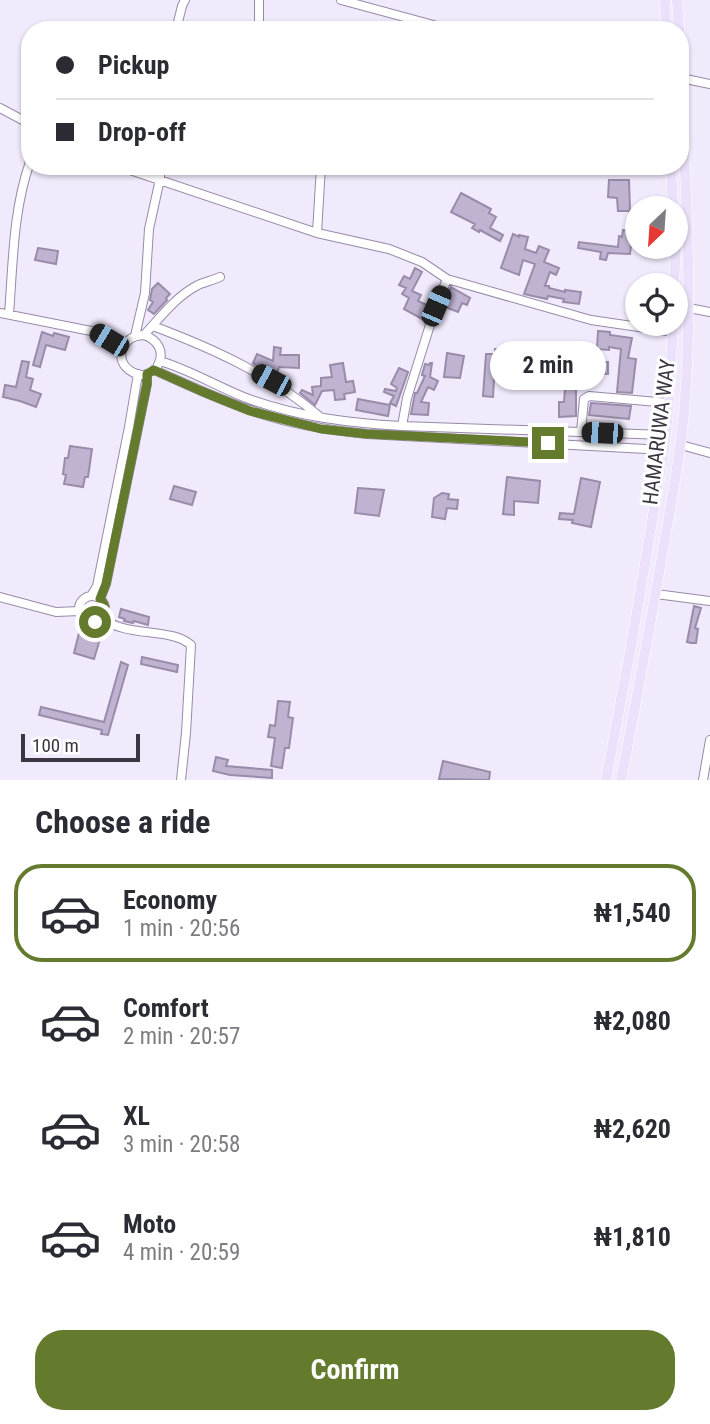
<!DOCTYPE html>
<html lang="en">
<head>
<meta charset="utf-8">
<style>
  body { margin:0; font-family:"Roboto Condensed",sans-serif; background:#f2f2f3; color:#2b2b33; height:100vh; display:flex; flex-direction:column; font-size:26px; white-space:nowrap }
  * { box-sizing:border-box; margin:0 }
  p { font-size:23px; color:#7c7c81 }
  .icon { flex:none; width:38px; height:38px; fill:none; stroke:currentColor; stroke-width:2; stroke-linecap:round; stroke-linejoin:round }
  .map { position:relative; height:780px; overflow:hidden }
  .details { display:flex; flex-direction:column; background:#fff; flex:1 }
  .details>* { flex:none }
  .top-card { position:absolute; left:21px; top:21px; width:668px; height:154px; border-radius:28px; box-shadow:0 2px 5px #0004; display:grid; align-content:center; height:154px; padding:0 35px; background:#fff }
  .needle { width:46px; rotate:205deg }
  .controls { position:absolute; left:625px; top:196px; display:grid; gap:14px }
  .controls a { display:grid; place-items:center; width:63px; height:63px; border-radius:50%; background:#fff; box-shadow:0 2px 5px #0004; font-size:35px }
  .scale { position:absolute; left:21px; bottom:18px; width:119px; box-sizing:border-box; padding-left:7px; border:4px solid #3b3642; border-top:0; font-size:19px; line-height:24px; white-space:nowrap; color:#3b3642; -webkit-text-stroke:5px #fff; paint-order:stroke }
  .end { position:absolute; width:32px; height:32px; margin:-16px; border:9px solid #647b2e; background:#fff; box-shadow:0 0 0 4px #fff }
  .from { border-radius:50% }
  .bubble { position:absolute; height:49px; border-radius:24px; background:#fff; box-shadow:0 2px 5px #0004; font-size:23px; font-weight:700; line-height:49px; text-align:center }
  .car { position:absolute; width:21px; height:42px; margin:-21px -10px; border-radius:9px; box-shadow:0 0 5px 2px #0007; background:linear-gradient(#222 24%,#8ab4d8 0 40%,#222 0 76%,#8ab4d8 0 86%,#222 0) }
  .top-card b { display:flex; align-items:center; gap:24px; height:66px; font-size:26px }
  .top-card b+b { border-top:2px solid #e1e1e2 }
  .top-card i { width:18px; height:18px; background:#2b2b33 }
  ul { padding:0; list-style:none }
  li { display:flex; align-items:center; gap:21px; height:98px; margin:0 14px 10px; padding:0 21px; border:4px solid transparent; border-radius:28px }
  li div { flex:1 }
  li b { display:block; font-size:26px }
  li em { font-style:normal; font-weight:700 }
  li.on { border-color:#647b2e }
  li>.icon { width:63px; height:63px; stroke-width:1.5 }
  h2 { padding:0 35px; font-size:32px; line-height:84px }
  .cta { display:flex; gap:14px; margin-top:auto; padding:14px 35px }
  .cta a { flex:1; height:80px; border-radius:28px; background:#647b2e; color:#fff; font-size:28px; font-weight:700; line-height:80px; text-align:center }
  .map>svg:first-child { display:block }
  .building { fill:#bfb3d1; stroke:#988ca9; stroke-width:2 }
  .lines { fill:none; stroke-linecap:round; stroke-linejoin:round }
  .minor-casing { stroke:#978ba8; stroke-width:10 }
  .major-casing { stroke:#fff; stroke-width:11 }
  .minor { stroke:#fff; stroke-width:8 }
  .major { stroke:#ece1fb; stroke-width:10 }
  .route { stroke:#647b2e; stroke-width:9 }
  .labels { text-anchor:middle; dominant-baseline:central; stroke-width:6; stroke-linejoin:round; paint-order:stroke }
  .street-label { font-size:21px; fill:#3b3642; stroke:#fff }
</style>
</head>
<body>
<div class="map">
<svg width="710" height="780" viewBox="0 0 710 780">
  <rect width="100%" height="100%" fill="#f1e9fc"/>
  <path class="building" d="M 609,180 L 629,180 L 630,211 L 618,211 L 617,198 L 608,197 Z
    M 461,193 L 491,209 L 489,213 L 496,217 L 490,228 L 503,235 L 500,241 L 480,230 L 479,232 L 472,228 L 475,224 L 451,212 Z
    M 623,230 L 629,231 L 628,237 L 632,237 L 630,254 L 608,253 L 606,260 L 600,259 L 601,252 L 578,248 L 579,242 L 618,247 L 619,236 L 622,237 Z
    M 513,234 L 519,237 L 519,235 L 528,237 L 525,249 L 536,253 L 539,246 L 549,250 L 544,262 L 559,268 L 556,275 L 550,272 L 545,286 L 549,286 L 549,288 L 565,292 L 565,290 L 581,292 L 579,304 L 563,302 L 564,299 L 548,296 L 547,299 L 524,294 L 535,264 L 523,260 L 519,275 L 501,268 Z
    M 38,248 L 58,251 L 56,264 L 35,260 Z
    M 415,268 L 422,272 L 412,291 L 421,295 L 418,301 L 429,306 L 424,320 L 404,309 L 409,298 L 402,294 L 406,288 L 399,285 L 404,276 L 410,279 Z
    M 158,283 L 170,294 L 166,298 L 167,300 L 154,314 L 148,310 L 153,302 L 150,300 L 152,289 Z
    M 451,287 L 470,298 L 467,305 L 462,303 L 458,312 L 445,307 L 448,300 L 446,299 Z
    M 598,331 L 610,332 L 610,335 L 632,338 L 628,358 L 636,359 L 632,393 L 617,392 L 621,349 L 609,347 L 609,350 L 597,349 Z
    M 42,332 L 53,336 L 54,333 L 69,337 L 65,350 L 46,345 L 40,367 L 33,365 Z
    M 274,347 L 281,348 L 280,355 L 299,355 L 299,368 L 279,367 L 276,377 L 253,363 L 257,354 L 273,361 Z
    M 495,349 L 509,350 L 508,364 L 495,363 L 493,397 L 483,396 L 486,354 L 495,354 Z
    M 447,353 L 464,356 L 460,378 L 444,377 Z
    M 22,361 L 29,362 L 26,377 L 33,379 L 30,390 L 41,394 L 36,407 L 20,401 L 3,397 L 5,385 L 16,387 Z
    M 565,361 L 608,362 L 608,374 L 576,373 L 576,416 L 559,417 L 559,402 L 564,402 L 565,389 L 551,389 L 552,377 L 565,378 Z
    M 343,363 L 346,382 L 353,381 L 355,392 L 344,394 L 345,399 L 335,400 L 334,390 L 322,391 L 315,405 L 300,393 L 302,390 L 313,395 L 312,387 L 321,386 L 321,378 L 332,377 L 330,365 Z
    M 430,363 L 432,363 L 430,377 L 438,381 L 434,390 L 428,387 L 421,402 L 429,403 L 428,415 L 411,414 L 415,393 L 417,393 L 425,376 L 422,375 L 425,364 L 429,365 Z
    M 399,368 L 408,372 L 396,406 L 390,403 L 394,396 L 384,392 L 385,389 L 396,391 L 397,388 L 391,384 Z
    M 358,399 L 390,405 L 388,416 L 356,410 Z
    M 591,403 L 631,406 L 629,419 L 589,415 Z
    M 70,446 L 92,449 L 88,477 L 85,477 L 83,487 L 64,484 L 66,475 L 63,474 L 65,458 L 68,458 Z
    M 507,477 L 540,481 L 538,503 L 514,501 L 514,515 L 503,514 Z
    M 581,478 L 600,482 L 591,527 L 572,523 L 573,520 L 559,519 L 560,513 L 574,514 Z
    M 174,486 L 196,492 L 192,505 L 170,499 Z
    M 358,488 L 384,490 L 379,516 L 355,513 Z
    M 442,493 L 449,494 L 448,499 L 458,500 L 457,509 L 447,508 L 445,519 L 432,517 L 434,498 Z
    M 694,606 L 701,608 L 695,628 L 698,629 L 696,643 L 691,643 L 687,642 Z
    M 121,609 L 149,617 L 148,625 L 134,621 L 133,623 L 124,621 L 125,619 L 119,617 Z
    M 79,633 L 100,639 L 94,659 L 74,653 Z
    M 142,657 L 178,665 L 177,672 L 141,664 Z
    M 121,662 L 128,665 L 108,735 L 101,734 L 102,730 L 39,715 L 41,707 L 104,722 Z
    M 278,701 L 290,702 L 288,717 L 293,718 L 289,748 L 285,748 L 282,768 L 271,766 L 275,738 L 268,737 L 270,725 L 275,726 Z
    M 216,757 L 228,760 L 226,766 L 272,770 L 272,778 L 230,775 L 213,771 Z
    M 443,761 L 490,772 L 489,780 L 439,779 Z"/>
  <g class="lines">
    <g class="minor-casing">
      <path id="minor" d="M 341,0 L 452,30
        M 176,30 L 182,6 L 185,0
        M 259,30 L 259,0
        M 681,78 L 710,84
        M 0,108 L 30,124
        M 118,166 L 317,233 L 389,249 L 422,262 L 447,279 L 591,320 L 673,332
        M 317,233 L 321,166
        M 689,308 L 710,312
        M 0,313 L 96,332 L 123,348
        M 9,314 C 13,263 13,210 30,162
        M 153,326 C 214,349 269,374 319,416
        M 144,335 C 158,340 165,352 158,365
        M 135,336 L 145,293 L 149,229 L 160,179 L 160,166
        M 160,361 C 191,370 219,388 249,399 C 299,417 350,423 402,426 L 666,435
        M 154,370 C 186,384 217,399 250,410 C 288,424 327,430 367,434 L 664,450
        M 142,375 C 113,371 115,336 144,335 C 161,317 175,297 198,285 C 205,282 213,280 220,277
        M 402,426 L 407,398 L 436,306 L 447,279
        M 581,432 L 584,399 L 589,396 L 669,403
        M 681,445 L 710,453
        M 656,594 L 710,601
        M 91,596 L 97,586 L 129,427 L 138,374
        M79 609a13 13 0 1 1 26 0a13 13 0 1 1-26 0Z
        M 0,597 L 56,612 L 79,611
        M 100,599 L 106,584 L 147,384 L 147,374
        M 102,618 C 127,638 171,627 191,645 L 186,733 L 181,780
        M 703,780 L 710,740"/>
    </g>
    <g class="major-casing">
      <path id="major" d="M 665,0 L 666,30
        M 677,0 L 679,30
        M 671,166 L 673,208
        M 674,285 L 676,241
        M 606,780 L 632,641 L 664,450 L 669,403 L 673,324
        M 621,780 C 636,703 650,627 663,550 C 671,504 680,459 684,413 C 693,303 686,193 681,83"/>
    </g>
    <use href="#minor" class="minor"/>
    <use href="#major" class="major"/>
  </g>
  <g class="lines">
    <path class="route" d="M 95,622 C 106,618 108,607 100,599 L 106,584 L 147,384 L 147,374 L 154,370 L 201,391 L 250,411 L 321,429 L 367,434 L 548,443"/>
  </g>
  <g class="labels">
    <g class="street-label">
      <text transform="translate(659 432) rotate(-83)">HAMARUWA WAY</text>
    </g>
  </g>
</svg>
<div class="controls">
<a><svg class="needle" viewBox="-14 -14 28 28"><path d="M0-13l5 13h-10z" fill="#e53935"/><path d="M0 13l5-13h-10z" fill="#7c7c81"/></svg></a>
<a><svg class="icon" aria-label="locate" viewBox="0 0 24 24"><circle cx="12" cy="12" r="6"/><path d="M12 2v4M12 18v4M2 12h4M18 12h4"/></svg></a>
</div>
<div class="scale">100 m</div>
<i class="end from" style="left:95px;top:622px"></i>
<i class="end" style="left:548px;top:443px"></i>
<div class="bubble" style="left:490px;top:341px;width:116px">2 min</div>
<i class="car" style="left:436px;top:306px;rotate:23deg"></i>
<i class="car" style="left:109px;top:340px;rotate:301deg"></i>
<i class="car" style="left:271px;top:380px;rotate:298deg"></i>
<i class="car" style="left:602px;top:433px;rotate:272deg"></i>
<div class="top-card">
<b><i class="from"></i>Pickup</b>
<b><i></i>Drop-off</b>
</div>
</div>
<section class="details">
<h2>Choose a ride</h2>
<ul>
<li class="on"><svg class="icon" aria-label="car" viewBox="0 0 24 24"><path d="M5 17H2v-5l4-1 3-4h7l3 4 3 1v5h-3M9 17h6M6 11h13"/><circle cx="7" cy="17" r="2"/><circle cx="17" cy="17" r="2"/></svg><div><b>Economy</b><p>1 min · 20:56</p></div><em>₦1,540</em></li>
<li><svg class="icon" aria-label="car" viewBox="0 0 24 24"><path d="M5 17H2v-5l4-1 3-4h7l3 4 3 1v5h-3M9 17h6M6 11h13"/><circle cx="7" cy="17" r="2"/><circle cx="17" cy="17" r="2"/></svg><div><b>Comfort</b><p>2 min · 20:57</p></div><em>₦2,080</em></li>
<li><svg class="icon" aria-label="car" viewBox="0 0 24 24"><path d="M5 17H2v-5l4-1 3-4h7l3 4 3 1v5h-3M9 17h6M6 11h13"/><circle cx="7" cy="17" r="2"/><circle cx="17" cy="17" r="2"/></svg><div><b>XL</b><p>3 min · 20:58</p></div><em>₦2,620</em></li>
<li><svg class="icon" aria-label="car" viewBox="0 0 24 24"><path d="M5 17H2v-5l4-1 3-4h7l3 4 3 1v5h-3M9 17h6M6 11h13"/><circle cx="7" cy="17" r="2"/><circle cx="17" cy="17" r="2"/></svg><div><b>Moto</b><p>4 min · 20:59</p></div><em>₦1,810</em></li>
</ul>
<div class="cta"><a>Confirm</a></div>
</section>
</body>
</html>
